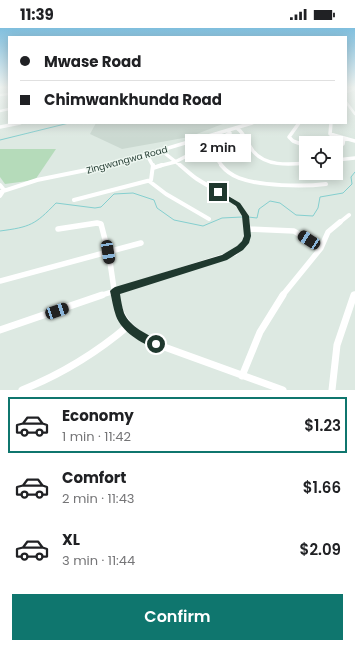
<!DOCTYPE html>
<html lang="en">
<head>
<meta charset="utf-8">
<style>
  body { margin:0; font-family:Poppins,sans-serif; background:#f2f2f2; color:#202124; height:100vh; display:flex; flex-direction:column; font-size:15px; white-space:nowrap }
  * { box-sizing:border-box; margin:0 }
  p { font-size:13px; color:#757577 }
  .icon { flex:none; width:22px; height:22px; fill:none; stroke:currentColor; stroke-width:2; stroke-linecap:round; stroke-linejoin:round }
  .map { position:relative; height:362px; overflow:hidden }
  .sheet { display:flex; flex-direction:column; background:#fff; flex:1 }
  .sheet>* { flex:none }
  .banner { position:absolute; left:8px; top:8px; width:339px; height:88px; border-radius:0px; box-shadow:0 2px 10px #0003; display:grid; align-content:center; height:88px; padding:0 12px; background:#fff }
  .tools { position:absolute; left:299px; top:108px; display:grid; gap:8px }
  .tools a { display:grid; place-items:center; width:44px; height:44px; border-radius:0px; background:#fff; box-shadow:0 2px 10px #0003; font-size:20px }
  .end { position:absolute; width:18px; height:18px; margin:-9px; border:5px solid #1f382e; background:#fff; box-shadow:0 0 0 2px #fff }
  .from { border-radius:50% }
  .bubble { position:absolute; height:28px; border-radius:0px; background:#fff; box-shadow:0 2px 10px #0003; font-size:13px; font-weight:600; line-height:28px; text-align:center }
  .car { position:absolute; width:12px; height:24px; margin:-12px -6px; border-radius:5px; box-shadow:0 0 3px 1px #0007; background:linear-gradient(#222 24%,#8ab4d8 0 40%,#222 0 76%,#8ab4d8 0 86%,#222 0) }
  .banner b { display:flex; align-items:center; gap:14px; height:38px; font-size:15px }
  .banner b+b { border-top:1px solid #e0e0e0 }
  .banner i { width:10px; height:10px; background:#202124 }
  ul { padding:7px 0 0; list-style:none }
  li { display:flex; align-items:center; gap:12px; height:56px; margin:0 8px 6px; padding:0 4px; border:2px solid transparent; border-radius:0px }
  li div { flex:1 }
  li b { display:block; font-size:15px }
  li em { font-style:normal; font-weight:600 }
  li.on { border-color:#0f766e }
  li>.icon { width:36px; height:36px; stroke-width:1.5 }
  .primary-button { display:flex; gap:8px; margin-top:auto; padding:8px 12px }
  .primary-button a { flex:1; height:46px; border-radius:0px; background:#0f766e; color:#fff; font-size:16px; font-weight:600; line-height:46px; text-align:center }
  .status { display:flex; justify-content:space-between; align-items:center; height:28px; padding:0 20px; background:#fff; direction:ltr }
  .status svg { height:11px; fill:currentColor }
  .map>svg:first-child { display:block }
  .built { fill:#cbd9d1 }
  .green { fill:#b5dbba }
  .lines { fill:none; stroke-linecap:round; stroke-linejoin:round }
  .stream { stroke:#84cfcf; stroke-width:1 }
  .minor-far4 { stroke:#fff; stroke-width:2.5 }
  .minor-far3 { stroke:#fff; stroke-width:3.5 }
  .minor-far2 { stroke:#fff; stroke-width:4 }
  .minor-far1 { stroke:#fff; stroke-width:5.5 }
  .minor { stroke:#fff; stroke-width:7 }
  .route { fill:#1f382e }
  .labels { text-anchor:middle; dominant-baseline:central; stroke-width:3; stroke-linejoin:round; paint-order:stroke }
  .far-street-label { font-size:9px; fill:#1f382e; stroke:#edf6f0 }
</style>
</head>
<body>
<div class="status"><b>11:39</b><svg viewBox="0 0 49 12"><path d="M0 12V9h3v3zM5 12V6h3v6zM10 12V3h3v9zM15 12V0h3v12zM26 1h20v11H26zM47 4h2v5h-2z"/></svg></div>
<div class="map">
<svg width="355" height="362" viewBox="0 0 355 362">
  <rect width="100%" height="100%" fill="#dde9e2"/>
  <path class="built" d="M 96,95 L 225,95 L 189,109 L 122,121 L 90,106 Z"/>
  <path class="green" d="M 0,121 L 56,121 L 35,152 L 5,156 L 0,149 Z"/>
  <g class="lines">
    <path class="stream" d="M 0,112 L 69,95
      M 248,189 L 257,190 L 259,181 L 270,173 L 280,175 L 296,187 L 313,188 L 318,180 L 320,169 L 343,165 L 352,156 L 351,149 L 355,144
      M 0,203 C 30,199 35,197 56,175 L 95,180 L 101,179 L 114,166 L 133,165 L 154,172 L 157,180 L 174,192 L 203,198 L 222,190 L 242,189"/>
    <path class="minor-far4" d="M 346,64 L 355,61
      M 0,67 L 9,66
      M 346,74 L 355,86
      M 0,83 L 9,81"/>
    <path class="minor-far3" d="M 299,95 L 289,109 L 293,113 L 306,118
      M 331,95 L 330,106 L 355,113
      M 0,99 L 20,95
      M 237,100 C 245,106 247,115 253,123 C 265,138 288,137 306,135
      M 336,120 L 343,116 L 344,110
      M 162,123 L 181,138
      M 147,127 L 153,138
      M 336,132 L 355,130
      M 108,138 L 252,95
      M 159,138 L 175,134 L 212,115
      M 222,138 L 215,128 L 212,115 L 230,105"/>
    <path class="minor-far2" d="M 180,137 C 186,142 191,147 197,151 C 215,163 243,172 247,195
      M 221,137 C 226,143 231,147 239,150 C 260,158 303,159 326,156
      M 153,140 L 162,137
      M 149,153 L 166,166 L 209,191
      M 0,157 L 4,162 L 0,168
      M 0,164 L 37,152 L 111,137
      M 74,172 L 151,152 L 153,137
      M 95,195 L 98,195
      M 339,195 L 349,187"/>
    <path class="minor-far1" d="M 58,201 L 97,195 L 101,196 L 109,227 L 115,268
      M 248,201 L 294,203 L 321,220
      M 0,253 L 141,215
      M 99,268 L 235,225 C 245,215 249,209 247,194
      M 282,268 L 321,220 L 328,204 L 340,194
      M 354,268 L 355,266"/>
    <path class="minor" d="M 115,267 C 121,295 132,303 156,316 L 283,362
      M 0,302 L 102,267
      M 242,348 L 260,304 L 283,267
      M 22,362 C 62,346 95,326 128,298
      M 332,362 L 337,317 L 354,267"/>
  </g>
  <linearGradient id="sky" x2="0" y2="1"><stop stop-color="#80bfde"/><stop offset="0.54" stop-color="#f0f5f2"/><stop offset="1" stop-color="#f0f5f2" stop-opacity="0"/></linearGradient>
  <rect width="355" height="110" fill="url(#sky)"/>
  <path class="route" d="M 216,163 L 220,163 L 240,175 L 249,188 L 251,208 L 249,215 L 243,222 L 227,232 L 120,266 C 121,272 122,279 124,285 C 130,299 147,306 160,313 L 161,316 L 160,320 L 156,321 C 141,315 122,304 116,288 C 113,280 112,271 110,263 L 112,261 L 115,259 L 222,227 L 237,218 L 242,213 L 244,208 L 242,188 L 236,178 L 216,165 Z"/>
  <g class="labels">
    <g class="far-street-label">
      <text transform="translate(127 132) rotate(-15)">Zingwangwa Road</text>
    </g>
  </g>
</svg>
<div class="tools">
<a><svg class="icon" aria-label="locate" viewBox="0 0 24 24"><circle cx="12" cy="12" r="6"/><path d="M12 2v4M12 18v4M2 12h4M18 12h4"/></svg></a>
</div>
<i class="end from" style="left:156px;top:316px"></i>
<i class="end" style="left:218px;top:164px"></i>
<div class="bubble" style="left:185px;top:106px;width:66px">2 min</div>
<i class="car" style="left:309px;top:212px;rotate:303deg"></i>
<i class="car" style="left:108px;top:224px;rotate:171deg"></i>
<i class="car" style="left:57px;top:283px;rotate:71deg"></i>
<div class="banner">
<b><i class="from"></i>Mwase Road</b>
<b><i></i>Chimwankhunda Road</b>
</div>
</div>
<section class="sheet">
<ul>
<li class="on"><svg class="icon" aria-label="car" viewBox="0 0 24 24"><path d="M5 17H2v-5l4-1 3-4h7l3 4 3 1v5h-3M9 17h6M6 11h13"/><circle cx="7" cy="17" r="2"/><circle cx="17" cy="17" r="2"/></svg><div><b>Economy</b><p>1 min · 11:42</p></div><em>$1.23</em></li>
<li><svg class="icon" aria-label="car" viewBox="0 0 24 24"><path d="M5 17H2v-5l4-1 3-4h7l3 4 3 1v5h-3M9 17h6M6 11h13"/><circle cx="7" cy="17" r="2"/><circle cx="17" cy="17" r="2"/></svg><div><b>Comfort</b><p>2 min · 11:43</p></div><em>$1.66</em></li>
<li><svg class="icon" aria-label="car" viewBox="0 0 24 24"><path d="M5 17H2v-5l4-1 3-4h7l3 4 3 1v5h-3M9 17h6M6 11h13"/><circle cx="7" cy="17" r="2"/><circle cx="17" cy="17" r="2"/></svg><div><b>XL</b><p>3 min · 11:44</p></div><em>$2.09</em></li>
</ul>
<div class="primary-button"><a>Confirm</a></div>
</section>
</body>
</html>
